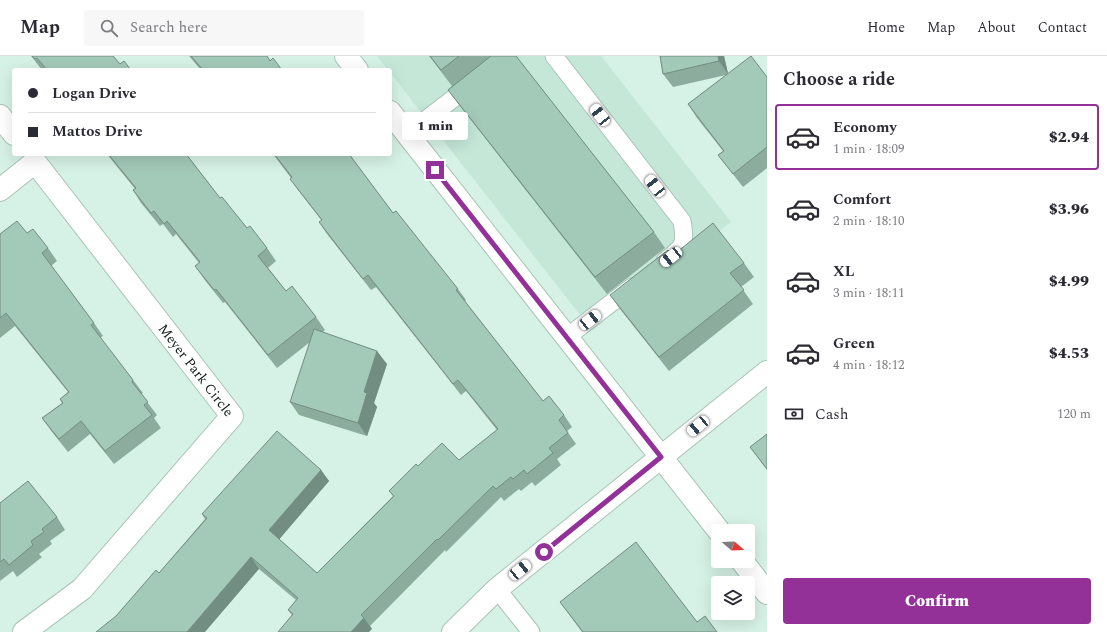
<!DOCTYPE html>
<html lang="en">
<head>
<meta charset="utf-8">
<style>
  body { margin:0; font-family:Spectral,serif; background:#f7f7f7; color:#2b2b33; height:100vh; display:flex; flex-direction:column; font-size:15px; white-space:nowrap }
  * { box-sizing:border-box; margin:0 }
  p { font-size:13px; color:#7c7c81 }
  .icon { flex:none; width:22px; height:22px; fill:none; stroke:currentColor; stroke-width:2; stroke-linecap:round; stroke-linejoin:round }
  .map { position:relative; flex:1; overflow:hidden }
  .panel { display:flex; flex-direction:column; background:#fff; width:340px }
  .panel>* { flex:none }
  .guide { position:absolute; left:12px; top:12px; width:380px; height:88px; border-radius:4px; box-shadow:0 4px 16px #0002; display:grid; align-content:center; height:88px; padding:0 16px; background:#fff }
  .needle { width:26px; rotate:109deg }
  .fabs { position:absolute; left:711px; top:468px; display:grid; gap:8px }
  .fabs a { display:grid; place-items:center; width:44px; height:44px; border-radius:4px; background:#fff; box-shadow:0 4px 16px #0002; font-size:20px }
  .end { position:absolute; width:18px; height:18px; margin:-9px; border:5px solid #933199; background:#fff; box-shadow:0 0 0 2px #fff }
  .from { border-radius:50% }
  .bubble { position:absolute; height:28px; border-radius:4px; background:#fff; box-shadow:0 4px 16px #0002; font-size:13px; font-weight:800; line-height:28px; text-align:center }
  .car { position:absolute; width:12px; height:24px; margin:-12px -6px; border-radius:5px; box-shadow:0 0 3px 1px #0007; background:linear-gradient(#fff 24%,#345 0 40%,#fff 0 76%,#345 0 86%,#fff 0) }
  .guide b { display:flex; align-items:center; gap:14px; height:38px; font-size:15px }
  .guide b+b { border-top:1px solid #e1e1e2 }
  .guide i { width:10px; height:10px; background:#2b2b33 }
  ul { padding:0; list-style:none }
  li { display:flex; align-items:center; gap:12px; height:66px; margin:0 8px 6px; padding:0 8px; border:2px solid transparent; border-radius:4px }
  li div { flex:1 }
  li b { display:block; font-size:15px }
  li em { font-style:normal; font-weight:800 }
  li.selected { border-color:#933199 }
  li>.icon { width:36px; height:36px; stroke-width:1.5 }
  h2 { padding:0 16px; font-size:18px; line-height:48px }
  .pay { display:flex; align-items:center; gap:10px; height:44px; padding:0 16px; font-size:15px }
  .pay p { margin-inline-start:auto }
  .primary-button { display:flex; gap:8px; margin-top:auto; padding:8px 16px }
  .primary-button a { flex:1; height:46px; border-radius:4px; background:#933199; color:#fff; font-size:16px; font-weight:800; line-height:46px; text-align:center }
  header { display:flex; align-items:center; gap:24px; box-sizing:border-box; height:56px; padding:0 20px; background:#fff; border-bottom:1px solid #e1e1e2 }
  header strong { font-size:19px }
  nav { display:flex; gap:22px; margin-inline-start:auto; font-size:14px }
  .search { width:280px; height:36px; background:#f7f7f7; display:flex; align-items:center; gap:10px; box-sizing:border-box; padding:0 14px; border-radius:4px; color:#7c7c81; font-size:15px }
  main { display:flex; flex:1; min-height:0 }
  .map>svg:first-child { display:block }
  .built { fill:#c4e7d8 }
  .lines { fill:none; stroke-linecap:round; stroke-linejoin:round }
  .service-casing { stroke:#a9c3b7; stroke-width:19 }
  .minor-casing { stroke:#a9c3b7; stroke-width:24 }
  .service { stroke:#fff; stroke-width:17 }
  .minor { stroke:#fff; stroke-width:22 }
  .wall { fill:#8cad9e }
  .shaded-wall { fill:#728d81 }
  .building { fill:#a3c9b8; stroke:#728d81 }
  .route { stroke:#933199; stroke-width:5 }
  .labels { text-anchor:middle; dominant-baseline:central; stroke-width:3; stroke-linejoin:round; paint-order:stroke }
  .street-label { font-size:14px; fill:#121c18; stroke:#e3fff2 }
</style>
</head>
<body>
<header>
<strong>Map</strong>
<div class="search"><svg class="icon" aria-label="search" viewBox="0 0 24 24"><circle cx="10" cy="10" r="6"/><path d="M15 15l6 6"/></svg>Search here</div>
<nav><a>Home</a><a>Map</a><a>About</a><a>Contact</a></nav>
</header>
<main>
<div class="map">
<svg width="767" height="576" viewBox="0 0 767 576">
  <rect width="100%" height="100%" fill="#d6f1e5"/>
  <path class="built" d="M 377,0 L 601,0 L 731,166 L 592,274 Z"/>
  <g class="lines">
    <g class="service-casing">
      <path id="service" d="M 554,0 L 682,165 C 686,189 684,190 665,205
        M 407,78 L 509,0
        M 567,281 L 632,231
        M 497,533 L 531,576"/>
    </g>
    <g class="minor-casing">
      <g id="minor">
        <path d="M 346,0 L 357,14"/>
        <path d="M 390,56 L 719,475"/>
        <path d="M 0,60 L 14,78"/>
        <path id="s1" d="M 0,134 L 35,106 L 232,360 L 82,533 L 24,576"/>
        <path d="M 742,505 L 767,537"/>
        <path d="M 453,576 L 497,533 L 767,316"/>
      </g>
    </g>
    <use href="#service" class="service"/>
    <use href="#minor" class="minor"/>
  </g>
  <path class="wall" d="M 31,0 L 113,0 L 120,8 L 131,14 L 42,14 Z
    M 189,0 L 267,0 L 270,5 L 282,14 L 201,14 Z
    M 429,0 L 516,0 L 654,176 L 665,192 L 607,238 L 460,50 L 448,34 L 452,30 Z
    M 660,0 L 724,0 L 728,17 L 767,21 L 767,112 L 743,131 L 718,99 L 723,95 L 697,62 L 688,48 L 726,19 L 673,31 L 663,18 Z
    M 107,98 L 186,98 L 220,142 L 247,172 L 267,192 L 276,205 L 268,212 L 286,235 L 316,261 L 325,274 L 323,276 L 387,308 L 374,347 L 377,351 L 367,380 L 299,359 L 290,346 L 310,286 L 277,312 L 225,246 L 223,247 L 204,223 L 195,210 L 199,207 L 176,178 L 173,181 L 163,168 L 160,170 L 141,147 L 133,134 L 135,133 Z
    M 273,98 L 349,98 L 393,157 L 458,233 L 466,244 L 465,245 L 543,345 L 564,359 L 572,371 L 567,375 L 576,388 L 557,403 L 561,409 L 535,430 L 532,426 L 521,435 L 519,433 L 504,445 L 501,441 L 446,496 L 445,494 L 370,570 L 372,573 L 292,559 L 288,554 L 296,544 L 259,513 L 116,560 L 159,517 L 205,463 L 202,458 L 321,414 L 329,425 L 279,483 L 317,517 L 393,440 L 389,435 L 418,410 L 459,404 L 497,374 L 466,335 L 461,339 L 376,231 L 371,234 L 327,178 L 319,166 L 322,165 L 298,134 L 290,123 L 291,122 Z
    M 27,177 L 48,192 L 57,205 L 51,210 L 94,267 L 103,280 L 100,282 L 133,324 L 143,337 L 141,338 L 157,359 L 154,362 L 161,372 L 114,408 L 90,378 L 68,396 L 52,376 L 42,362 L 62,347 L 60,343 L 68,336 L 15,270 L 0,282 L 0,178 Z
    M 744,207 L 754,221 L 741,231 L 753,248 L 669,315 L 620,253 L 610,239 Z
    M 767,378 L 767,414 L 750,391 Z
    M 0,447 L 57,461 L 65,474 L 50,485 L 52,488 L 39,498 L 42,501 L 17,521 L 13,515 L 0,525 Z
    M 560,546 L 697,566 L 717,576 L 582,576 Z"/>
  <path class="shaded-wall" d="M 718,0 L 724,0 L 728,18 L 719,5 Z
    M 377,295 L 387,308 L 374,347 L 377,351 L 367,380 L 358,367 L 364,336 Z
    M 321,414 L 329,425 L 277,486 L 269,474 Z
    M 251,501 L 259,513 L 205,576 L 187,576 Z
    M 364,562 L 372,573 L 369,576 L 351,576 Z"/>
  <path class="building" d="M 32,0 L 113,0 L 120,8 L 124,5 L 131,14 L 47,14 L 37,2 L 35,3 Z
    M 191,0 L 267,0 L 270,5 L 273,2 L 282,14 L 203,14 Z
    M 430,0 L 459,0 L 441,14 Z
    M 491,0 L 516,0 L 654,176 L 595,221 L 448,34 Z
    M 660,0 L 718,0 L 719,5 L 663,18 Z
    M 751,0 L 767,21 L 767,91 L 733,118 L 718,99 L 724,95 L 688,48 Z
    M 108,98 L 186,98 L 220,142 L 222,141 L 247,172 L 250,170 L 267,192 L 258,200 L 286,235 L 292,230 L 316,261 L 268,299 L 216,233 L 214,234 L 195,210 L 200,206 L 167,165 L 164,168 L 154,155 L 151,157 L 133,134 L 136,132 Z
    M 274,98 L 349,98 L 393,157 L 396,155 L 458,233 L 456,234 L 543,345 L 549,340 L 564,359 L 559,364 L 568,377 L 549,392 L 553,397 L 527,418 L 524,414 L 513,423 L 511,421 L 496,433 L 493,430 L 438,484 L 437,483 L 361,559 L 364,562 L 351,576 L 278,576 L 293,558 L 288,554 L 298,542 L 251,501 L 187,576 L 96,576 L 116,560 L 156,514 L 159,517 L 207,462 L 202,458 L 277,375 L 321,414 L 269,474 L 317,517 L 394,440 L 389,435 L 416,408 L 418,410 L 442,387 L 459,404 L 498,373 L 458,324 L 453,328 L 368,219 L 363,223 L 319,166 L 322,164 L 290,123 L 292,121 Z
    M 17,165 L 27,177 L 33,173 L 48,192 L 42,197 L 94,267 L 91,269 L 133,324 L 132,326 L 148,346 L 144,349 L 152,359 L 105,395 L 81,365 L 59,383 L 42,362 L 63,347 L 60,343 L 69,336 L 6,257 L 0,262 L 0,178 Z
    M 713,167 L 744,207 L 730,217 L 744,234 L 659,301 L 610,239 L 668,194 L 672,200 Z
    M 314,273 L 377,295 L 364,336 L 367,337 L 358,367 L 290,346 Z
    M 767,378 L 767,413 L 750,391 Z
    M 28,425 L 57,461 L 42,473 L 44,476 L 31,485 L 33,489 L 9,509 L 4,503 L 0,506 L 0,447 Z
    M 636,486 L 697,566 L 705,560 L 717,576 L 583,576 L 560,546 Z"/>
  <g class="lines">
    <path class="route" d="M 435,114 L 661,401 L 544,496"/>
  </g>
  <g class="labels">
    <g class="street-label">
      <text stroke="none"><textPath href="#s1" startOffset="308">Meyer Park Circle</textPath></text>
    </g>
  </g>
</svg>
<div class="fabs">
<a><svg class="needle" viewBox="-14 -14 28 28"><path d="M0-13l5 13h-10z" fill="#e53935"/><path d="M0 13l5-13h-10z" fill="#7c7c81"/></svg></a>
<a><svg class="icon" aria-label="layers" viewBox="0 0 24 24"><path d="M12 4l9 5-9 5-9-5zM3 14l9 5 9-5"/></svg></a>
</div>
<i class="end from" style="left:544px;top:496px"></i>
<i class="end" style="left:435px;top:114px"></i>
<div class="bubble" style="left:402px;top:56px;width:66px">1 min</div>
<i class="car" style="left:600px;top:59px;rotate:322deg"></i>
<i class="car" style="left:655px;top:130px;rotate:322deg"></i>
<i class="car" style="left:671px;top:201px;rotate:232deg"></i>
<i class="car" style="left:590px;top:264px;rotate:52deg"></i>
<i class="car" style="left:698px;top:370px;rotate:230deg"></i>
<i class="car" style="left:520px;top:514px;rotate:51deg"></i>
<div class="guide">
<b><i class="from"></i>Logan Drive</b>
<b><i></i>Mattos Drive</b>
</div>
</div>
<section class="panel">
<h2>Choose a ride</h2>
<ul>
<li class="selected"><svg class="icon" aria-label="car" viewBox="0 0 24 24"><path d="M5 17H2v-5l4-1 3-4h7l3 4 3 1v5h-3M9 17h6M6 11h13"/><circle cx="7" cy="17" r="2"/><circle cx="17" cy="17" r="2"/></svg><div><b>Economy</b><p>1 min · 18:09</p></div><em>$2.94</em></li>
<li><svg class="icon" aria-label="car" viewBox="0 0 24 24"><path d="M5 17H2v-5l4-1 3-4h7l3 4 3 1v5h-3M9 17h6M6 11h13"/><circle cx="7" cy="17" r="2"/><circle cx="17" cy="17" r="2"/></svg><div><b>Comfort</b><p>2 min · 18:10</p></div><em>$3.96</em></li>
<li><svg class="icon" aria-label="car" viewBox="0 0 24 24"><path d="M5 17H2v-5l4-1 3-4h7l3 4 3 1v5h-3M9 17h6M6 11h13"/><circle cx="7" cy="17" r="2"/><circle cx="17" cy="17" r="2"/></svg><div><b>XL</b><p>3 min · 18:11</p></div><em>$4.99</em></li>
<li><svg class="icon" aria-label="car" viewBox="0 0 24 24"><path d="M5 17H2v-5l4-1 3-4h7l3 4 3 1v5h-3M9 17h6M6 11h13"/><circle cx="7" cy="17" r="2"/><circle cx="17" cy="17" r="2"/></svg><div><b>Green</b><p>4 min · 18:12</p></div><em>$4.53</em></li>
</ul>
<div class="pay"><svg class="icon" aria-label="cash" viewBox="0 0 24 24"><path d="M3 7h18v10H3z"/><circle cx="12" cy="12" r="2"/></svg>Cash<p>120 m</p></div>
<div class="primary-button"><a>Confirm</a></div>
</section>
</main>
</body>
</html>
